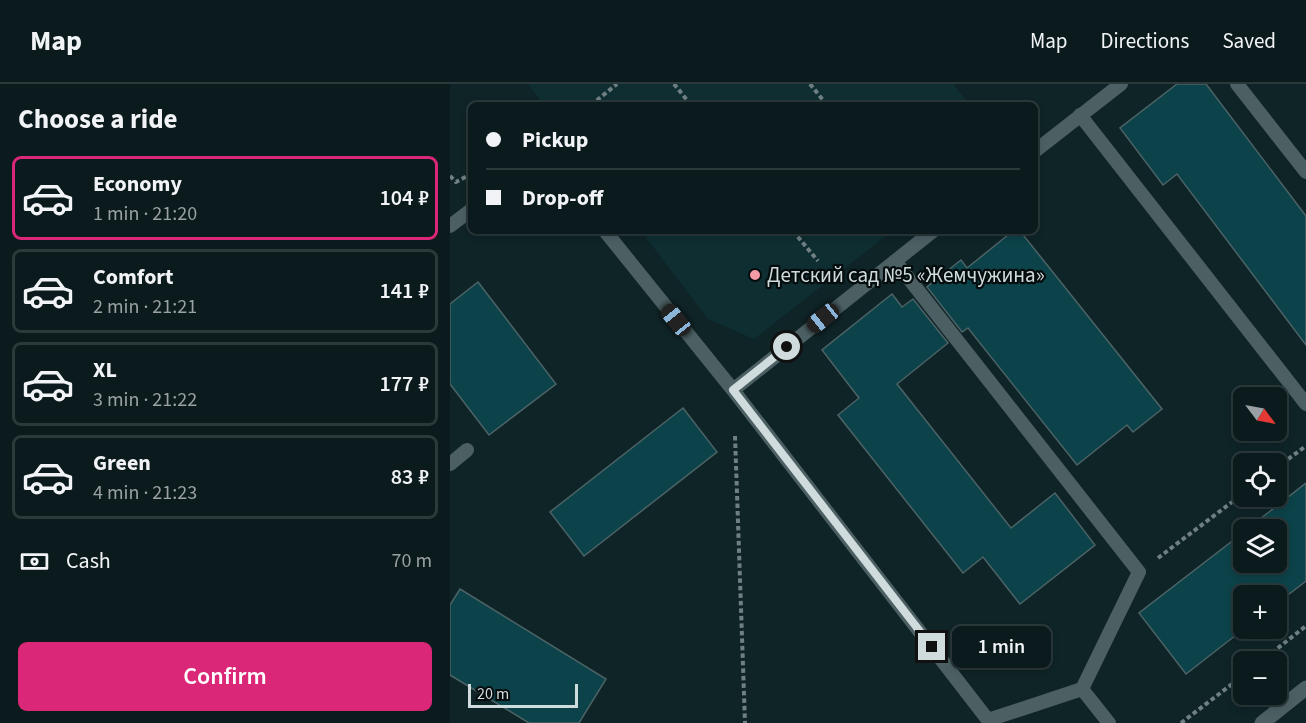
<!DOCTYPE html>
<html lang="en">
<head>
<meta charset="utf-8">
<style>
  body { margin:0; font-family:"Source Sans 3",sans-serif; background:#19282a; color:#f1f3f6; height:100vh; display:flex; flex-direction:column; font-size:22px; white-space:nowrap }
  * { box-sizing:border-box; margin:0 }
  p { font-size:20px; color:#9aa1a4 }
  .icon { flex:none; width:33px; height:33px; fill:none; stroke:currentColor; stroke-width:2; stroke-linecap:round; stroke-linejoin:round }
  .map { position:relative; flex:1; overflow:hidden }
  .sheet { display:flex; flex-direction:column; background:#0b1b1d; width:450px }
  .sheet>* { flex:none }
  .banner { position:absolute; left:18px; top:18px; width:570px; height:132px; border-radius:9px; box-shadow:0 3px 9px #0003,0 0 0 2px #2b393b; display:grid; align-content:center; height:132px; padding:0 18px; background:#0b1b1d }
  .needle { width:39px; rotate:122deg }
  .tools { position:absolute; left:783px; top:303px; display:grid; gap:12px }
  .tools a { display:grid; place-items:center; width:54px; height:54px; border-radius:9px; background:#0b1b1d; box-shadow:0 3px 9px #0003,0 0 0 2px #2b393b; font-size:30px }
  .scale { position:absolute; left:18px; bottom:15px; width:110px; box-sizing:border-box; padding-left:6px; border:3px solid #cfdbdd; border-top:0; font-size:16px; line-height:21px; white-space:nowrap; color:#cfdbdd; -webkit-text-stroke:4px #040c0d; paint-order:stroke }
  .end { position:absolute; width:27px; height:27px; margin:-14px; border:8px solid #cfdbdd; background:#111; box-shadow:0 0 0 3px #111 }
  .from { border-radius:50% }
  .bubble { position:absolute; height:42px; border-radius:9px; background:#0b1b1d; box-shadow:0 3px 9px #0003,0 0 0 2px #2b393b; font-size:20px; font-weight:600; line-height:42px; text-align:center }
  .car { position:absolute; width:18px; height:36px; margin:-18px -9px; border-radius:8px; box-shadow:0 0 4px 2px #0007; background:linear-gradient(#222 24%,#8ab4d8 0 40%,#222 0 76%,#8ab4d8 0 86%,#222 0) }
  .banner b { display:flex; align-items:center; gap:21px; height:57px; font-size:22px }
  .banner b+b { border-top:2px solid #2b393b }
  .banner i { width:15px; height:15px; background:#f1f3f6 }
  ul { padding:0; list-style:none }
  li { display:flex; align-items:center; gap:18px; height:84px; margin:0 12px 9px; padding:0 6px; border:3px solid #2b393b; border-radius:9px }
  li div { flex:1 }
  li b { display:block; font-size:22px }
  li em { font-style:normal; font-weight:600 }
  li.current { border-color:#db2777 }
  li>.icon { width:54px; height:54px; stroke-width:1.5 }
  h2 { padding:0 18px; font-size:27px; line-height:72px }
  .pay { display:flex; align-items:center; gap:15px; height:66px; padding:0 18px; font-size:22px }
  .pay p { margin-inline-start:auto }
  .primary-button { display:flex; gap:12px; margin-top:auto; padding:12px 18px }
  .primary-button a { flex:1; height:69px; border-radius:9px; background:#db2777; color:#fff; font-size:24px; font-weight:600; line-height:69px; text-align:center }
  header { display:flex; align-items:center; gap:36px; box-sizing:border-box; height:84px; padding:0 30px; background:#0b1b1d; border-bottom:2px solid #2b393b }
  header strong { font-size:28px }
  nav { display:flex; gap:33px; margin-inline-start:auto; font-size:21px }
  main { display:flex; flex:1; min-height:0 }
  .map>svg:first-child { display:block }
  .built { fill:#0e2e32 }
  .building { fill:#0c4249; stroke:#4c6366; stroke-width:1.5 }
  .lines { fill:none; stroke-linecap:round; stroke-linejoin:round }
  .path { stroke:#6f7f82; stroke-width:4; stroke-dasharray:4.5 3; stroke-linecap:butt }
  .lane { stroke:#4c6063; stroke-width:14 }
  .street { stroke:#4c6063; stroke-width:15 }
  .route { stroke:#cfdbdd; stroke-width:8 }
  .poi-dot { fill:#f49aa4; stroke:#040c0d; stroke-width:2 }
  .labels { text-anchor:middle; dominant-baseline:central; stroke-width:4.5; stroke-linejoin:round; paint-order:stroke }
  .poi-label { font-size:21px; fill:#cfdbdd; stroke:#040c0d; text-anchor:start }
</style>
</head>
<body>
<header>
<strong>Map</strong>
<nav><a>Map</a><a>Directions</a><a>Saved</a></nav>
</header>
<main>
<section class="sheet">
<h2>Choose a ride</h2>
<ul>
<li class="current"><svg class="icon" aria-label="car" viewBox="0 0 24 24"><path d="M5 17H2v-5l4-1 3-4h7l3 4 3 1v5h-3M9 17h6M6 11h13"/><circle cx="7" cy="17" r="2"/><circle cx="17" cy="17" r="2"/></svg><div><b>Economy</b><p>1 min · 21:20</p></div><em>104 ₽</em></li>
<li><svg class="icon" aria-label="car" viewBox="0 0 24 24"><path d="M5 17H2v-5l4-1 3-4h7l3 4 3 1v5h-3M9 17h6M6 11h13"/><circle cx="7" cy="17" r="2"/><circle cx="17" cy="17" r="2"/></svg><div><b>Comfort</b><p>2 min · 21:21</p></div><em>141 ₽</em></li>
<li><svg class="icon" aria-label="car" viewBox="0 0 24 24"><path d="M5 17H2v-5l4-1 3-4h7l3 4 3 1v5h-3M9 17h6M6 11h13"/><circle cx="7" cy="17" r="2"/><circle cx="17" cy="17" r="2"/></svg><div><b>XL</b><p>3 min · 21:22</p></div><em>177 ₽</em></li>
<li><svg class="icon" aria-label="car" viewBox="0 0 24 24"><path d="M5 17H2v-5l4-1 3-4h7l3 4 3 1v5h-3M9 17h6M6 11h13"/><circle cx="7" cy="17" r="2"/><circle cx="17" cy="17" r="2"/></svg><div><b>Green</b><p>4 min · 21:23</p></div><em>83 ₽</em></li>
</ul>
<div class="pay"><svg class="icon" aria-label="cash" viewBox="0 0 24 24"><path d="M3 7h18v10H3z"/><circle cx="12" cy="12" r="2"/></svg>Cash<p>70 m</p></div>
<div class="primary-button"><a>Confirm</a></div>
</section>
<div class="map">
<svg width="856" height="639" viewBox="0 0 856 639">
  <rect width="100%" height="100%" fill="#0f2427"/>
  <path class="built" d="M 78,0 L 503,0 L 520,21 L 94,21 Z
    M 191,147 L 442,147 L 304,255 L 258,235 Z"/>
  <path class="building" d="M 727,0 L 756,0 L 856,132 L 856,261 L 727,90 L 713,101 L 670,44 Z
    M 563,147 L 570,147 L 712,325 L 683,348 L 677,341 L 627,381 L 518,244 L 512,248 L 477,203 L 511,176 L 517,184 Z
    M 28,198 L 106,300 L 39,351 L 0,300 L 0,220 Z
    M 442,210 L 452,223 L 463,215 L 498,259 L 447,300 L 561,444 L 605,409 L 645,461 L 570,520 L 533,473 L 513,489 L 388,331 L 409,314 L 372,266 Z
    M 233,324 L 267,368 L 134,472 L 100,428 Z
    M 856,399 L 856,497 L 826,520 L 826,512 L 794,512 L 795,544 L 736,590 L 689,529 L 794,448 L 794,478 L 826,478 L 826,446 L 796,446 Z
    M 10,505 L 156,595 L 129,639 L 79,639 L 0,591 L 0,521 Z"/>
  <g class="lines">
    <path class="path" d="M 224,0 L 241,21
      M 360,0 L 377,21
      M 141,21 L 167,0
      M 0,92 L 6,98 L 21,90
      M 343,147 L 368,177
      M 285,352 L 295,639
      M 826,384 L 856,362
      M 708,474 L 794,409
      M 810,578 L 856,542
      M 731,639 L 794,591"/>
    <path class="lane" d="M 787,0 L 856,88
      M 630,31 L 856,320
      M 585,67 L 671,0
      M 0,142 L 21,126
      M 155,147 L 283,306 L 483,147
      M 445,177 L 689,488 L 632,605
      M 283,306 L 538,636 L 632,605 L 659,639
      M 0,380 L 17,366"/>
    <path class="street" d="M 812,639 L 856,604"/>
  </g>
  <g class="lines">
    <path class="route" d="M 337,263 L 283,306 L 482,563"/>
  </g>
  <circle class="poi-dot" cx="305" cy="191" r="6"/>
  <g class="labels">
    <g class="poi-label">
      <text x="317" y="191">Детский сад №5 «Жемчужина»</text>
    </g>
  </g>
</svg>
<div class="tools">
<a><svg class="needle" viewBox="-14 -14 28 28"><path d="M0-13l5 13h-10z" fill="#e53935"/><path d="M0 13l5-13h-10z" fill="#9aa1a4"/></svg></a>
<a><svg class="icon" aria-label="locate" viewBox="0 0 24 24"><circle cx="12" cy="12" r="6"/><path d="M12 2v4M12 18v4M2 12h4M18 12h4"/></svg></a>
<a><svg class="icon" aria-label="layers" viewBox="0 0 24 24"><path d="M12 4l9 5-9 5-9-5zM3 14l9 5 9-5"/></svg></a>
<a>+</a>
<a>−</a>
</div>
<div class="scale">20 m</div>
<i class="end from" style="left:337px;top:263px"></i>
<i class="end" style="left:482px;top:563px"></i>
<div class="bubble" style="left:502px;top:542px;width:99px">1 min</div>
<i class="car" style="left:373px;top:234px;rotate:231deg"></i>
<i class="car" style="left:226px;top:236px;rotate:321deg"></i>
<div class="banner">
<b><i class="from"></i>Pickup</b>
<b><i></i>Drop-off</b>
</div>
</div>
</main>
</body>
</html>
